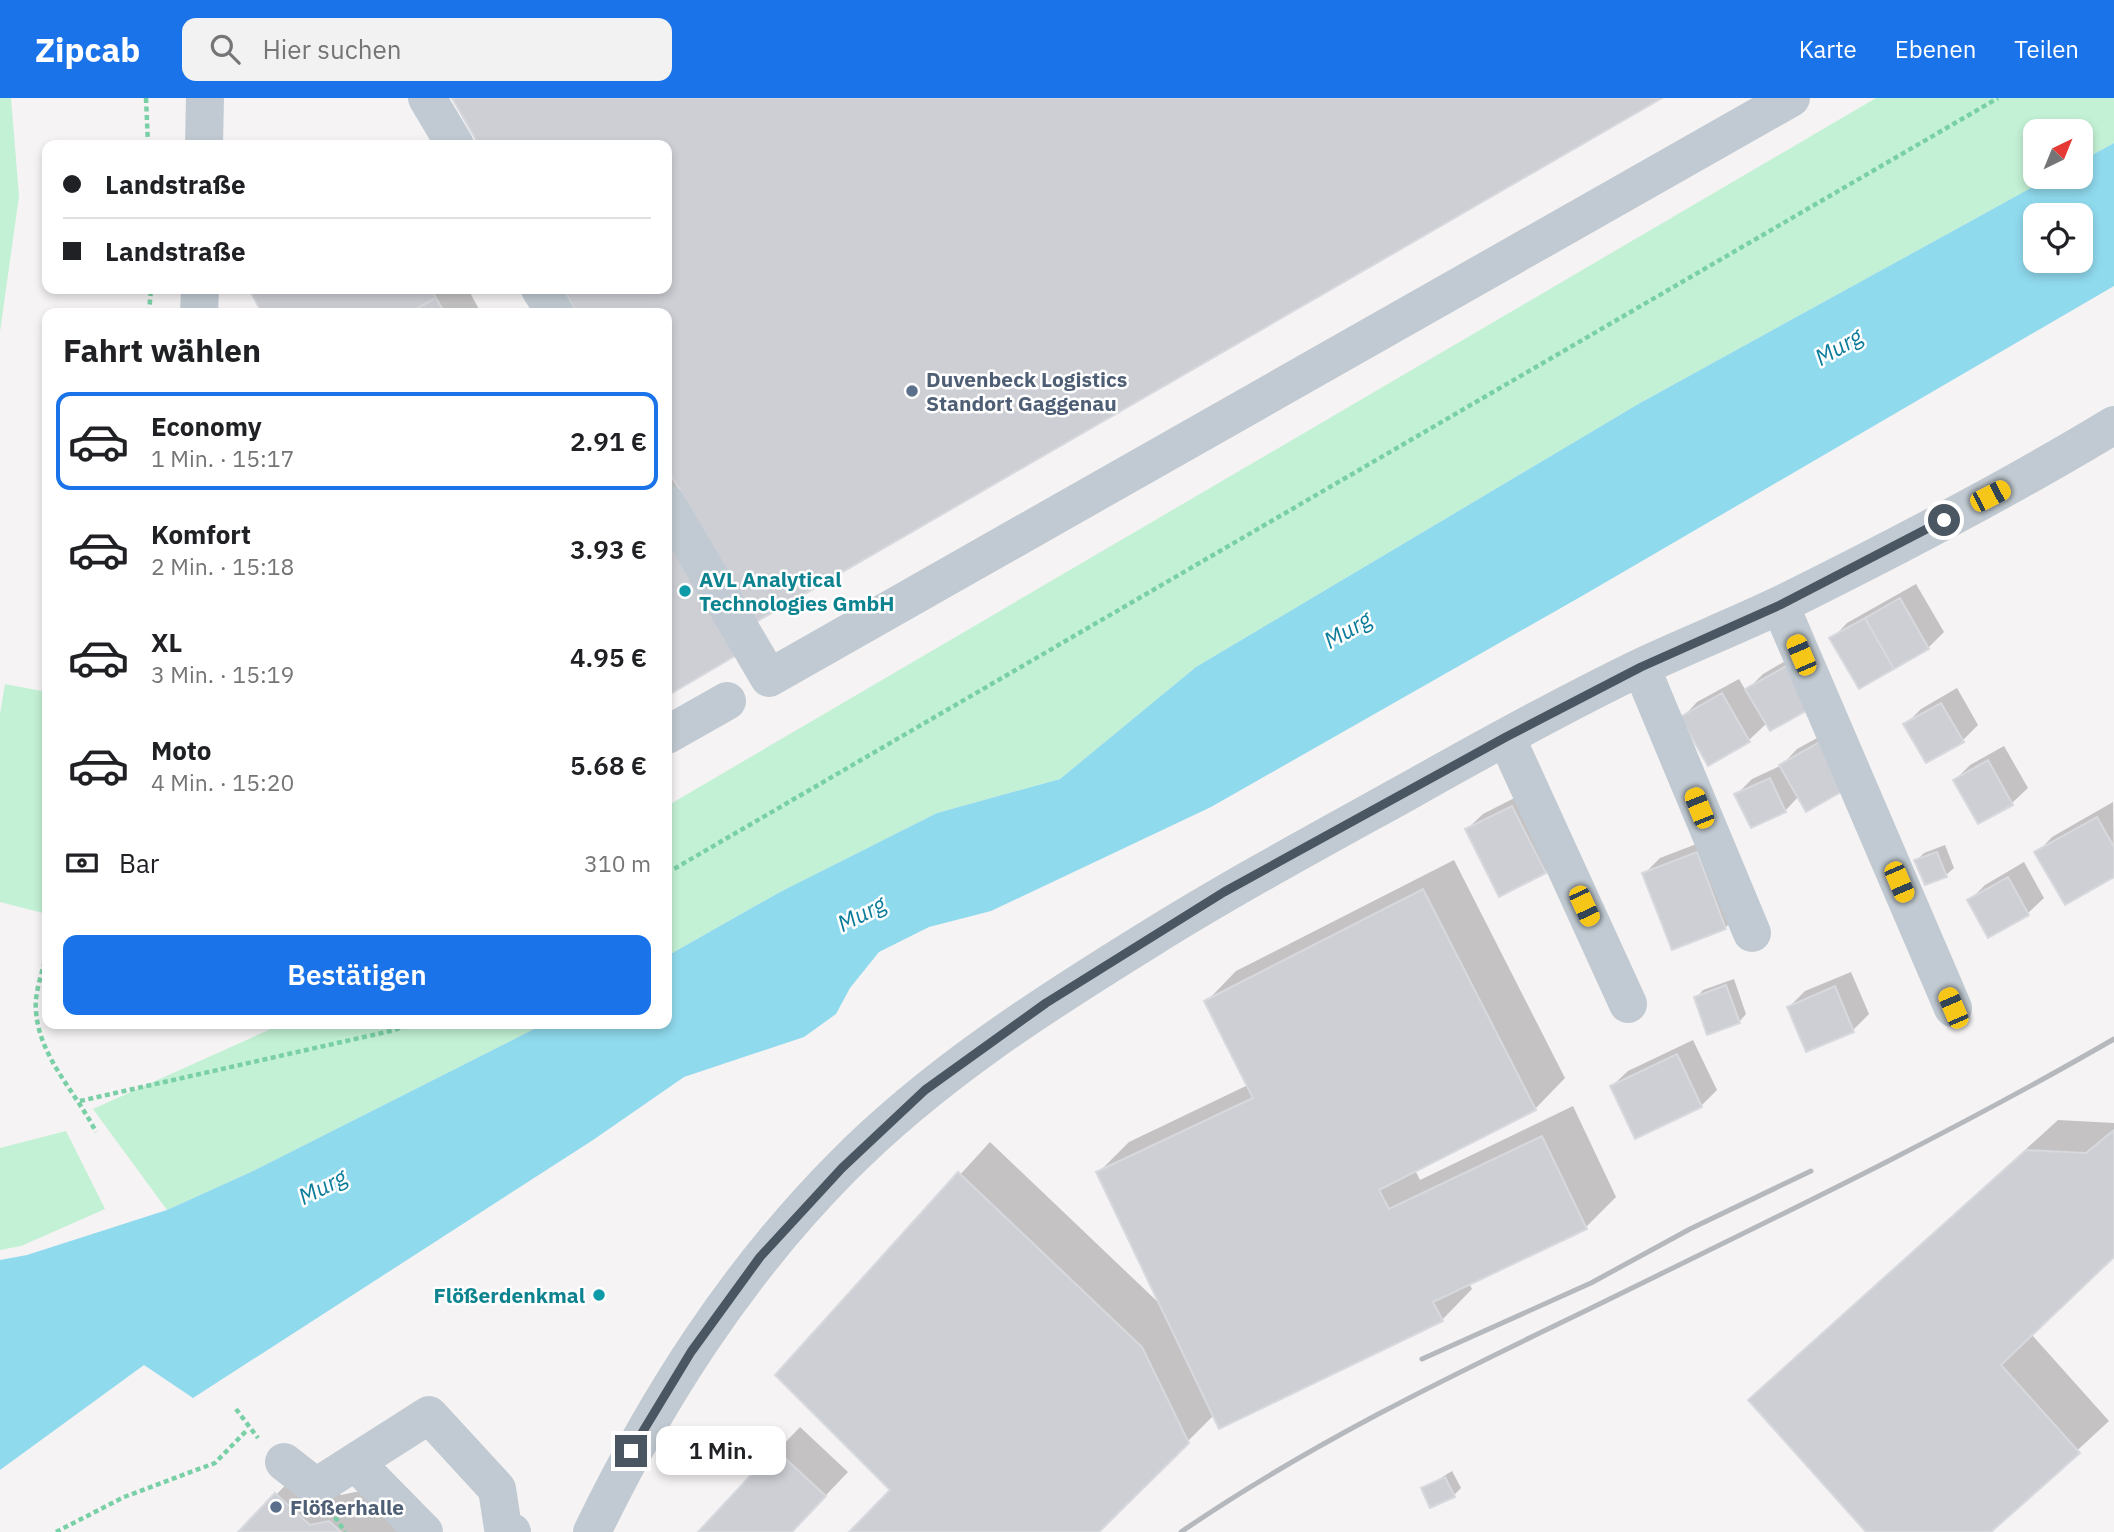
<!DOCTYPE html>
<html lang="de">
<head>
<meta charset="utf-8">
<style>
  body { margin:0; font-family:"IBM Plex Sans",sans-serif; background:#f2f2f2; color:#202124; height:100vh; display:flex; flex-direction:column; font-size:26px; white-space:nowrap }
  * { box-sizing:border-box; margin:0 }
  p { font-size:23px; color:#757577 }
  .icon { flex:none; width:38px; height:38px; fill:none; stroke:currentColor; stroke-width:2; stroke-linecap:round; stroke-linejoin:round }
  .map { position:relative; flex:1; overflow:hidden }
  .details { position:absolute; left:42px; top:210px; width:630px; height:721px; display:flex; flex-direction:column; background:#fff; border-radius:14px; box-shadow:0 4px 10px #0003 }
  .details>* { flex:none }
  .hud { position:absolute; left:42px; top:42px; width:630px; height:154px; border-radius:14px; box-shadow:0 4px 10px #0003; display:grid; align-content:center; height:154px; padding:0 21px; background:#fff }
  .needle { width:46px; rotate:43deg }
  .fabs { position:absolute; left:2023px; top:21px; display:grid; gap:14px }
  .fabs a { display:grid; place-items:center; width:70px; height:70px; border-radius:14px; background:#fff; box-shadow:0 4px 10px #0003; font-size:35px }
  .end { position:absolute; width:32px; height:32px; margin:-16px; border:9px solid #4a5661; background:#fff; box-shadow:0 0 0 4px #fff }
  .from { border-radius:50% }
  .bubble { position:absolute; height:49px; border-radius:14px; background:#fff; box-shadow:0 4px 10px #0003; font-size:23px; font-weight:600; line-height:49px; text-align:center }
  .car { position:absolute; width:21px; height:42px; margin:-21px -10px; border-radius:9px; box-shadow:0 0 5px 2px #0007; background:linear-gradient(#f5c518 24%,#345 0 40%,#f5c518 0 76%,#345 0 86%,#f5c518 0) }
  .hud b { display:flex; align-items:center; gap:24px; height:66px; font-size:26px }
  .hud b+b { border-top:2px solid #e0e0e0 }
  .hud i { width:18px; height:18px; background:#202124 }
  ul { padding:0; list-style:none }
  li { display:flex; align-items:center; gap:21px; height:98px; margin:0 14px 10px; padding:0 7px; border:4px solid transparent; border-radius:14px }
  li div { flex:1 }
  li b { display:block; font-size:26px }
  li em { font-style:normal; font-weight:600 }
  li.current { border-color:#1a73e8 }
  li>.icon { width:63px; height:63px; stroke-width:1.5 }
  h2 { padding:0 21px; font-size:32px; line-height:84px }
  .pay { display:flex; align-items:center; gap:18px; height:77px; padding:0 21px; font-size:26px }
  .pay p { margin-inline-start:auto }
  .action { display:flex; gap:14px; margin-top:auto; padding:14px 21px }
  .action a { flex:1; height:80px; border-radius:14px; background:#1a73e8; color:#fff; font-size:28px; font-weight:600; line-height:80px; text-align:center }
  header { display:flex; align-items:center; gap:42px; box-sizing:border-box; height:98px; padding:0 35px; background:#1a73e8; color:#fff }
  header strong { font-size:33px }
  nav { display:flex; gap:38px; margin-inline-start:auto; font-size:24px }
  .search { width:490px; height:63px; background:#f2f2f2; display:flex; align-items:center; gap:18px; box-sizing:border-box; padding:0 24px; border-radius:14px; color:#757577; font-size:26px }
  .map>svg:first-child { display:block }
  .green { fill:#c3f1d5 }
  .water { fill:#90daee; fill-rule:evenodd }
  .shadow { fill:#0003 }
  .building { fill:#cdcfd5; stroke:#d7d9de; stroke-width:2 }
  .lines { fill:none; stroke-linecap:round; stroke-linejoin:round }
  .path { stroke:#7ad0a6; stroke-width:4.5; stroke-dasharray:5 3.5; stroke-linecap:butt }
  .minor { stroke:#c1cad2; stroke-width:38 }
  .rail { stroke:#b5b8bd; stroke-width:5 }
  .route { stroke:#4a5661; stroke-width:9 }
  .service-dot { fill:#5c6f8a; stroke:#fff; stroke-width:2.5 }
  .culture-dot { fill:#0f9aa8; stroke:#fff; stroke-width:2.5 }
  .labels { text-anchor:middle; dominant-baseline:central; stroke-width:5; stroke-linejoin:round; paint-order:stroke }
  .service-label { font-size:21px; font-weight:bold; fill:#4e5e75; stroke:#fff; text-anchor:start }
  .culture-label { font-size:21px; font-weight:bold; fill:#0d838f; stroke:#fff; text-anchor:start }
  .water-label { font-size:23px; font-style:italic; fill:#0c7c9b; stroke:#fff }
</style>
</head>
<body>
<header>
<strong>Zipcab</strong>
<div class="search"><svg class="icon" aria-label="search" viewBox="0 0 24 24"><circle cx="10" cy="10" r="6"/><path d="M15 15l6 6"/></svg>Hier suchen</div>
<nav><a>Karte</a><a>Ebenen</a><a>Teilen</a></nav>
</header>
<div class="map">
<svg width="2114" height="1434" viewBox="0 0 2114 1434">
  <rect width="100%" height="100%" fill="#f5f3f3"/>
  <path class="green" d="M 0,0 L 11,0 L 19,98 L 0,234 Z
    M 1876,0 L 2114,0 L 2114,45 L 2081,63 L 2081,33 L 2035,33 L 2035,79 L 2051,79 L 1640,305 L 1196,569 L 1060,681 L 937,715 L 780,794 L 667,858 L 667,708 Z
    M 5,586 L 47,594 L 47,801 L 43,815 L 0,804 L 0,616 Z
    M 282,926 L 544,926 L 253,1073 L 167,1112 L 93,1011 Z
    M 66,1033 L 105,1111 L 21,1148 L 0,1152 L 0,1050 Z"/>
  <path class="water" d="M 2114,45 L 2114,188 L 1582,498 L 1211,709 L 991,813 L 929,829 L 879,854 L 850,890 L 836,916 L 804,939 L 684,979 L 593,1042 L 193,1300 L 144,1267 L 0,1372 L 0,1162 L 27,1157 L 167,1112 L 253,1073 L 544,926 L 667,926 L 667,858 L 780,794 L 937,715 L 1060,681 L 1196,569 L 1640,305 L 2051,79 L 2081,79 L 2081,63 ZM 2035,117 L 2081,117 L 2081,163 L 2035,163 Z"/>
  <path class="shadow" d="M 454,0 L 1658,0 L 757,522 L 738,554 L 667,596 L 667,215 L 579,215 L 565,191 L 667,191 L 667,47 L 481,47 Z
    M 255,191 L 468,191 L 481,215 L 264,215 L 252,193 Z
    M 1916,486 L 1944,534 L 1928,550 L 1832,541 L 1847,525 Z
    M 1806,551 L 1767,625 L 1749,642 L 1709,665 L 1682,620 L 1697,604 L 1739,581 L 1746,593 L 1763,576 Z
    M 1957,590 L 1978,627 L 1963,642 L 1905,627 L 1921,611 Z
    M 1839,628 L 1799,698 L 1785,713 L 1736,697 L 1752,681 L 1782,667 L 1797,651 Z
    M 2004,648 L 2028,690 L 2012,705 L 1955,682 L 1970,667 Z
    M 1528,693 L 1561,758 L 1545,774 L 1467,731 L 1483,716 Z
    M 2113,704 L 2114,777 L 2037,755 L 2052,739 Z
    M 1712,740 L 1741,814 L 1725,830 L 1644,776 L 1660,760 Z
    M 1945,747 L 1954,770 L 1946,777 L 1926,785 L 1916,763 L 1924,755 Z
    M 1454,762 L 1565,980 L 1535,1011 L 1415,1072 L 1420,1082 L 1573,1008 L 1616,1099 L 1586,1129 L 1469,1185 L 1472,1191 L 1442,1222 L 1214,1317 L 1097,1434 L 851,1434 L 892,1392 L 777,1277 L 990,1044 L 1161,1207 L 1098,1075 L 1129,1044 L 1248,987 L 1206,904 L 1236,873 Z
    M 2024,764 L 2044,800 L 2028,815 L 1989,838 L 1969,803 L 1985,787 Z
    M 1851,874 L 1869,916 L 1853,932 L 1789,909 L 1805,893 Z
    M 1734,881 L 1746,916 L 1739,924 L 1696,900 L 1703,892 Z
    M 1693,942 L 1717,992 L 1701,1008 L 1612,988 L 1628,973 Z
    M 2058,1022 L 2114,1025 L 2114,1156 L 2031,1236 L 2109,1323 L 1989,1434 L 1868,1434 L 1750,1302 Z
    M 800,1329 L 848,1374 L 791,1434 L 700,1434 Z
    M 307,1365 L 341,1397 L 360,1393 L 404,1434 L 240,1434 Z
    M 1452,1373 L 1461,1390 L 1454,1397 L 1423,1391 Z"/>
  <path class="building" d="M 452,0 L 1662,0 L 756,524 L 667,370 L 667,215 L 577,215 L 563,191 L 667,191 L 667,47 L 479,47 Z
    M 254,191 L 431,191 L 436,200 L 408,215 L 262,215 L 250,193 Z
    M 436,200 L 445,215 L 408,215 Z
    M 667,431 L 740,555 L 667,598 Z
    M 1900,500 L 1929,551 L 1894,571 L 1865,520 Z
    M 1865,520 L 1894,571 L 1859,591 L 1829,540 Z
    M 1790,566 L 1815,608 L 1770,633 L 1745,591 Z
    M 1722,595 L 1750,644 L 1708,668 L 1680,619 Z
    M 1941,605 L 1964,644 L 1926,665 L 1903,626 Z
    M 1823,642 L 1850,689 L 1806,714 L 1779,667 Z
    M 1988,662 L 2013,707 L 1978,726 L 1953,682 Z
    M 1770,680 L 1786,714 L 1751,730 L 1734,696 Z
    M 1512,708 L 1546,775 L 1499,799 L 1465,731 Z
    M 2097,719 L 2114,749 L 2114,779 L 2065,807 L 2034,754 Z
    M 1697,754 L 1726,831 L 1672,852 L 1642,775 Z
    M 1937,754 L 1947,779 L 1925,787 L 1914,762 Z
    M 2008,779 L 2029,817 L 1988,840 L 1967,802 Z
    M 1423,791 L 1536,1012 L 1379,1092 L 1389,1111 L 1542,1038 L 1587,1131 L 1433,1204 L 1443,1223 L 1219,1331 L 1096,1074 L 1253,1000 L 1204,903 Z
    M 1726,887 L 1740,925 L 1707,937 L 1694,899 Z
    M 1835,888 L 1854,934 L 1806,954 L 1787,909 Z
    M 1677,956 L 1702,1009 L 1635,1041 L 1610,988 Z
    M 2114,1032 L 2114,1159 L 2001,1267 L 2080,1355 L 1991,1434 L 1866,1434 L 1748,1302 L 2026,1052 L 2086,1055 Z
    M 958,1074 L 1142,1249 L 1189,1345 L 1099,1434 L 849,1434 L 890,1392 L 775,1277 Z
    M 775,1351 L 826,1398 L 792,1434 L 698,1434 Z
    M 1445,1379 L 1455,1399 L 1430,1410 L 1421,1390 Z
    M 275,1395 L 310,1427 L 329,1423 L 341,1434 L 238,1434 Z"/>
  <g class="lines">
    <path class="path" d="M 146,0 L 148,47
      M 149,215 L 151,191
      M 667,775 L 1998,0
      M 47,855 C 43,872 34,895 36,913 C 39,959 76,994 96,1034
      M 80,1003 L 395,932 L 407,926
      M 236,1311 L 258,1340
      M 335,1419 L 345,1434
      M 56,1434 L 124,1399 L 215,1365 L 248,1331"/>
    <path class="minor" d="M 427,0 L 455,47
      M 204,47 L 205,0
      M 540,191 L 555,215
      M 199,215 L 200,191
      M 667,406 L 769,580 L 1791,0
      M 1780,507 L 1953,910
      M 1641,569 L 1752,835
      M 667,637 L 727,603
      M 1506,639 L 1628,906
      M 284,1364 L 316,1389 L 429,1317 L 497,1391 L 503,1430 L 512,1434
      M 355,1364 L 424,1434
      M 592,1434 C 657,1300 736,1176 842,1069 C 933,977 1041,908 1151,840 C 1233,789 1318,743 1403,696 C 1481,652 1560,608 1641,569 C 1688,547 1736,528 1782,506 C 1895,450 2007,392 2114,327"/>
    <path class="rail" d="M 1422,1261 L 1591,1185 L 1690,1131 L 1811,1073
      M 1181,1434 C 1306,1348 1444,1281 1581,1215 C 1760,1127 1941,1041 2114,941"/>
  </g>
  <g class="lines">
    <path class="route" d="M 631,1353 L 691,1254 L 760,1159 L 842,1070 L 925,992 L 1046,905 L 1224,794 L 1506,639 L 1641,569 L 1780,507 L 1944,422"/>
  </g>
  <g class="service-dot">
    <circle cx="912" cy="293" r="7"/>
    <circle cx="276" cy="1409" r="7"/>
  </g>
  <g class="culture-dot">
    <circle cx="685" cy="493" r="7"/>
    <circle cx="599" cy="1197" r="7"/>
  </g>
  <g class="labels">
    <g class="service-label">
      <text x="926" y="281">Duvenbeck Logistics<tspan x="926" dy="24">Standort Gaggenau</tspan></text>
      <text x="290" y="1409">Flößerhalle</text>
    </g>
    <g class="culture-label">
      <text x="699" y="481">AVL Analytical<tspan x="699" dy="24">Technologies GmbH</tspan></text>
      <text x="585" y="1197" text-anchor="end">Flößerdenkmal</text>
    </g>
    <g class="water-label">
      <text transform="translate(1838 248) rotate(-30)">Murg</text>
      <text transform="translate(1347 531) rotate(-30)">Murg</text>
      <text transform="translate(861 815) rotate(-27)">Murg</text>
      <text transform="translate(322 1088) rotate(-27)">Murg</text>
    </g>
  </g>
</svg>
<div class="fabs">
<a><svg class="needle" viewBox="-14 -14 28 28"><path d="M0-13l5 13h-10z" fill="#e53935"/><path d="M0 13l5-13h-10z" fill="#757577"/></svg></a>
<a><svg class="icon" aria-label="locate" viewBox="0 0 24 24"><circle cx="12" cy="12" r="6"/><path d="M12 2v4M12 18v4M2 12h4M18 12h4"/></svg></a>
</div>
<i class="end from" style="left:1944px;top:422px"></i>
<i class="end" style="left:631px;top:1353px"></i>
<div class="bubble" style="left:656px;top:1328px;width:130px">1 Min.</div>
<i class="car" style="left:1990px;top:398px;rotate:63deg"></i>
<i class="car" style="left:1801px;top:557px;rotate:337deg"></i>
<i class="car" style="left:1699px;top:710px;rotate:338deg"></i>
<i class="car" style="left:1899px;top:784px;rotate:157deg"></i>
<i class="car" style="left:1584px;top:808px;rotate:155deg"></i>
<i class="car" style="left:1953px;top:910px;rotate:337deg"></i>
<div class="hud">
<b><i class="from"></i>Landstraße</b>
<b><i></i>Landstraße</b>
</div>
<section class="details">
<h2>Fahrt wählen</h2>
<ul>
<li class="current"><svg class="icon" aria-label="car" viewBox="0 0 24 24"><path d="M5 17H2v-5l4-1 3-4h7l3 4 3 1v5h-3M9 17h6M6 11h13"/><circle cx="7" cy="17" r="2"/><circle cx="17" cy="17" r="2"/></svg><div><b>Economy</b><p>1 Min. · 15:17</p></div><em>2.91 €</em></li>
<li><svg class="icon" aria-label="car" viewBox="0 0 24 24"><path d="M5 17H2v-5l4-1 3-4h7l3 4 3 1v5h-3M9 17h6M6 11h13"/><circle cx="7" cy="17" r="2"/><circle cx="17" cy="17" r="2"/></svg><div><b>Komfort</b><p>2 Min. · 15:18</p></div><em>3.93 €</em></li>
<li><svg class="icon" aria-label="car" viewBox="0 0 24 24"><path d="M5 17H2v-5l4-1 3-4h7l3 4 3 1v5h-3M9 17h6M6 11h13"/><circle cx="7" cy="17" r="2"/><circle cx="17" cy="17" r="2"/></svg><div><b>XL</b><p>3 Min. · 15:19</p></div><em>4.95 €</em></li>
<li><svg class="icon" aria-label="car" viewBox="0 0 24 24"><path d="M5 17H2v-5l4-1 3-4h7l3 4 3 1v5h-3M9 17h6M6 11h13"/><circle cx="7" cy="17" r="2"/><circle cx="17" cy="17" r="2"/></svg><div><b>Moto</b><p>4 Min. · 15:20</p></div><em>5.68 €</em></li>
</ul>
<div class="pay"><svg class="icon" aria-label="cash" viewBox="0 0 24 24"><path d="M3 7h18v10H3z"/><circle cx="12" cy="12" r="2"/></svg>Bar<p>310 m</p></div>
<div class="action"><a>Bestätigen</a></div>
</section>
</div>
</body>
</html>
